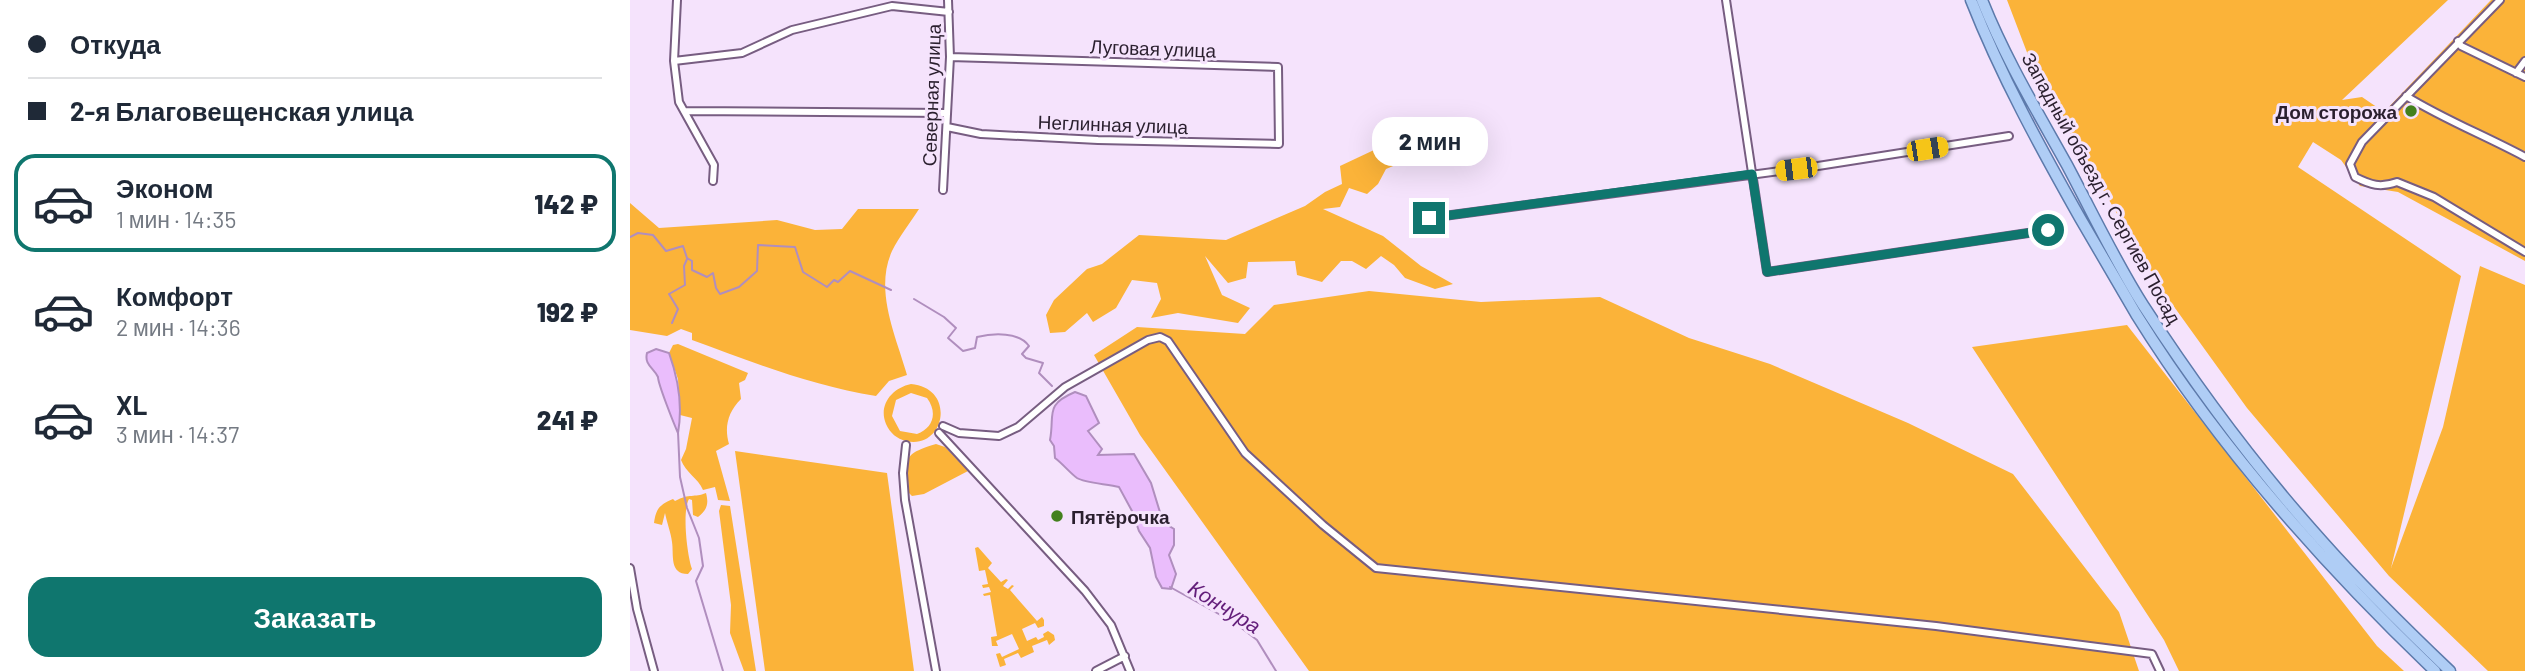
<!DOCTYPE html>
<html lang="ru">
<head>
<meta charset="utf-8">
<style>
  body { margin:0; font-family:Barlow,sans-serif; background:#f2f2f3; color:#1f2937; height:100vh; display:flex; flex-direction:column; font-size:26px; white-space:nowrap }
  * { box-sizing:border-box; margin:0 }
  p { font-size:23px; color:#747a83 }
  .icon { flex:none; width:38px; height:38px; fill:none; stroke:currentColor; stroke-width:2; stroke-linecap:round; stroke-linejoin:round }
  .map { position:relative; flex:1; overflow:hidden }
  .sheet { display:flex; flex-direction:column; background:#fff; width:630px }
  .sheet>* { flex:none }
  .guide { display:grid; align-content:center; height:154px; padding:0 28px; background:#fff }
  .end { position:absolute; width:32px; height:32px; margin:-16px; border:9px solid #0f766e; background:#fff; box-shadow:0 0 0 4px #fff }
  .from { border-radius:50% }
  .bubble { position:absolute; height:49px; border-radius:21px; background:#fff; box-shadow:0 7px 28px #0002; font-size:23px; font-weight:800; line-height:49px; text-align:center }
  .car { position:absolute; width:21px; height:42px; margin:-21px -10px; border-radius:9px; box-shadow:0 0 5px 2px #0007; background:linear-gradient(#f5c518 24%,#345 0 40%,#f5c518 0 76%,#345 0 86%,#f5c518 0) }
  .guide b { display:flex; align-items:center; gap:24px; height:66px; font-size:26px }
  .guide b+b { border-top:2px solid #e0e1e3 }
  .guide i { width:18px; height:18px; background:#1f2937 }
  ul { padding:0; list-style:none }
  li { display:flex; align-items:center; gap:21px; height:98px; margin:0 14px 10px; padding:0 14px; border:4px solid transparent; border-radius:21px }
  li div { flex:1 }
  li b { display:block; font-size:26px }
  li em { font-style:normal; font-weight:800 }
  li.active { border-color:#0f766e }
  li>.icon { width:63px; height:63px; stroke-width:1.5 }
  .button { display:flex; gap:14px; margin-top:auto; padding:14px 28px }
  .button a { flex:1; height:80px; border-radius:21px; background:#0f766e; color:#fff; font-size:28px; font-weight:800; line-height:80px; text-align:center }
  main { display:flex; flex:1; min-height:0 }
  .map>svg:first-child { display:block }
  .green { fill:#fbb339; fill-rule:evenodd }
  .water { fill:#eabdfc; stroke:#b08ebe; stroke-width:2 }
  .lines { fill:none; stroke-linecap:round; stroke-linejoin:round }
  .stream { stroke:#b08ebe; stroke-width:2 }
  .minor-casing { stroke:#775d81; stroke-width:10 }
  .primary-casing { stroke:#5d7aab; stroke-width:13 }
  .minor { stroke:#fff; stroke-width:6 }
  .primary { stroke:#afcdf5; stroke-width:10 }
  .route { stroke:#0f766e; stroke-width:9 }
  .poi-dot { fill:#43801d; stroke:#f5e3fc; stroke-width:2.5 }
  .labels { text-anchor:middle; dominant-baseline:central; stroke-width:6; stroke-linejoin:round; paint-order:stroke }
  .street-label { font-size:19px; fill:#2a1f2e; stroke:#f5e3fc }
  .poi-label { font-size:19px; font-weight:bold; fill:#2a1f2e; stroke:#f5e3fc; text-anchor:end }
  .water-label { font-size:21px; font-style:italic; fill:#631e7a; stroke:#f5e3fc }
</style>
</head>
<body>
<main>
<section class="sheet">
<div class="guide">
<b><i class="from"></i>Откуда</b>
<b><i></i>2-я Благовещенская улица</b>
</div>
<ul>
<li class="active"><svg class="icon" aria-label="car" viewBox="0 0 24 24"><path d="M5 17H2v-5l4-1 3-4h7l3 4 3 1v5h-3M9 17h6M6 11h13"/><circle cx="7" cy="17" r="2"/><circle cx="17" cy="17" r="2"/></svg><div><b>Эконом</b><p>1 мин · 14:35</p></div><em>142 ₽</em></li>
<li><svg class="icon" aria-label="car" viewBox="0 0 24 24"><path d="M5 17H2v-5l4-1 3-4h7l3 4 3 1v5h-3M9 17h6M6 11h13"/><circle cx="7" cy="17" r="2"/><circle cx="17" cy="17" r="2"/></svg><div><b>Комфорт</b><p>2 мин · 14:36</p></div><em>192 ₽</em></li>
<li><svg class="icon" aria-label="car" viewBox="0 0 24 24"><path d="M5 17H2v-5l4-1 3-4h7l3 4 3 1v5h-3M9 17h6M6 11h13"/><circle cx="7" cy="17" r="2"/><circle cx="17" cy="17" r="2"/></svg><div><b>XL</b><p>3 мин · 14:37</p></div><em>241 ₽</em></li>
</ul>
<div class="button"><a>Заказать</a></div>
</section>
<div class="map">
<svg width="1895" height="671" viewBox="0 0 1895 671">
  <rect width="100%" height="100%" fill="#f5e3fc"/>
  <path class="green" d="M 1377,0 L 1818,0 L 1712,100 L 1732,97 L 1754,112 L 1861,0 L 1895,0 L 1895,261 L 1768,192 L 1730,186 L 1711,160 L 1683,142 L 1668,167 L 1831,276 L 1761,568 L 1813,427 L 1850,266 L 1895,285 L 1895,671 L 1858,671 L 1759,576 L 1617,408 L 1532,290 L 1406,76 Z
    M 770,131 L 783,134 L 785,139 L 768,164 L 756,169 L 748,184 L 737,194 L 719,188 L 710,207 L 693,209 L 753,236 L 791,266 L 823,284 L 805,289 L 775,278 L 764,265 L 751,256 L 736,269 L 722,261 L 711,261 L 692,282 L 667,275 L 665,261 L 618,262 L 616,278 L 598,283 L 575,256 L 592,295 L 620,308 L 608,323 L 548,313 L 521,318 L 531,299 L 527,283 L 502,280 L 486,308 L 463,322 L 457,313 L 435,332 L 420,333 L 416,315 L 424,300 L 457,269 L 472,264 L 509,235 L 596,240 L 675,206 L 695,192 L 712,184 L 710,166 L 744,150 Z
    M 0,203 L 29,228 L 147,220 L 185,230 L 212,229 L 228,209 L 289,209 C 280,223 269,237 262,251 C 244,291 266,336 277,375 L 259,381 L 246,396 C 183,386 122,362 62,340 L 62,333 L 51,329 L 37,336 L 0,330 Z
    M 739,291 L 851,302 L 970,297 L 1059,338 L 1140,364 L 1278,423 L 1383,474 L 1489,612 L 1509,671 L 679,671 L 510,435 L 464,355 L 507,327 L 615,334 L 644,305 Z
    M 1497,325 L 1747,646 L 1774,671 L 1549,671 L 1534,640 L 1342,347 Z
    M 48,344 L 118,373 L 115,380 L 109,383 L 111,399 C 98,412 94,427 99,444 L 86,451 L 100,501 L 88,500 L 85,487 L 73,490 C 68,478 56,473 51,460 L 56,449 L 62,418 L 50,415 L 48,379 L 39,353 L 43,345 Z
    M 281,384 C 327,388 315,450 276,441 C 267,439 260,433 256,424 C 248,405 262,388 281,384 ZM 281,393 L 297,398 C 308,413 303,428 287,434 L 270,431 L 262,416 L 266,400 Z
    M 306,444 L 315,447 L 338,471 L 294,494 L 282,496 L 279,493 C 277,458 270,455 306,444 Z
    M 105,451 L 257,473 L 284,671 L 135,671 Z
    M 76,493 C 79,504 77,510 68,517 L 63,515 L 62,500 L 59,499 C 52,511 57,555 62,569 L 58,574 C 39,574 44,555 42,542 C 41,533 37,523 35,513 L 32,525 L 24,523 C 26,509 29,505 43,499 L 45,501 C 60,493 64,498 76,493 Z
    M 91,505 L 100,506 L 126,671 L 114,671 L 100,633 L 101,605 L 89,511 Z
    M 348,547 L 362,563 L 358,568 L 371,582 L 376,579 L 378,580 L 373,586 L 378,589 L 382,585 L 384,586 L 380,590 L 407,621 L 412,617 L 414,620 L 414,626 L 408,628 L 405,623 L 392,629 L 397,641 L 406,637 L 408,640 L 414,637 L 413,634 L 418,631 L 424,635 L 425,640 L 419,645 L 417,640 L 402,646 L 404,652 L 391,658 L 388,653 L 374,659 L 376,665 L 370,667 L 366,654 L 370,653 L 372,657 L 389,649 L 382,634 L 366,641 L 368,646 L 362,646 L 361,637 L 367,636 L 360,595 L 354,596 L 353,594 L 361,592 L 359,587 L 353,588 L 352,585 L 358,584 L 355,570 L 349,571 L 345,548 Z"/>
  <path class="water" d="M 26,349 L 39,353 C 48,378 53,405 48,433 C 44,424 28,384 28,377 C 24,368 14,365 17,353 Z
    M 445,392 L 456,396 L 469,423 L 458,431 L 472,449 L 468,455 L 504,454 L 521,483 L 533,522 L 544,529 L 544,545 L 539,555 L 546,574 L 541,589 L 532,588 L 526,577 L 520,548 L 509,531 L 502,511 L 489,487 C 478,484 455,483 447,478 C 440,473 433,464 425,458 L 424,446 L 420,440 C 425,414 414,405 445,392 Z"/>
  <g class="lines">
    <path class="stream" d="M 0,237 L 8,233 L 23,235 L 36,251 L 53,246 L 57,258 L 62,261 L 62,270 L 77,277 L 83,273 L 86,288 L 90,294 L 109,287 L 127,271 L 128,245 L 165,247 L 173,272 L 197,287 L 204,280 L 208,282 L 220,271 L 261,290
      M 284,299 L 314,317 L 326,328 L 318,338 L 333,351 L 345,348 L 347,337 C 364,333 389,332 399,346 L 392,354 L 396,358 L 413,363 L 409,373 L 422,386
      M 42,323 L 48,309 L 39,294 L 55,285 L 54,266 L 57,259
      M 48,432 L 50,477 L 57,508 L 69,538 L 73,566 L 66,581 L 93,671
      M 540,587 L 605,623 L 627,640 L 646,671"/>
    <g class="minor-casing">
      <path id="minor" d="M 47,0 L 44,61 L 49,102 L 84,165 L 83,181
        M 1096,0 L 1137,272 L 1418,230
        M 1870,0 L 1732,142 L 1720,164 L 1725,177 C 1741,185 1750,188 1767,182 L 1804,197 L 1895,252
        M 1828,41 L 1831,46 L 1895,77
        M 44,61 L 112,53 L 162,30 L 262,6 L 319,12
        M 1886,73 L 1895,61
        M 1776,96 C 1813,119 1856,136 1895,157
        M 54,111 L 316,113
        M 317,127 L 351,134 L 468,140 L 649,144 L 648,67 L 320,57
        M 313,190 L 320,57 L 318,0
        M 799,218 L 1188,166 L 1379,136
        M 313,426 L 329,433 L 369,436 L 388,427 L 435,387 L 518,340 L 530,337 L 538,341 L 615,453 L 693,525 L 746,568 L 1306,626 L 1522,654 L 1530,671
        M 309,433 L 455,591 L 481,625 L 500,671
        M 276,445 L 273,473 L 275,500 L 306,671
        M 0,568 L 7,609 L 24,671
        M 466,671 L 495,656"/>
    </g>
    <g class="primary-casing">
      <path id="primary" d="M 1341,0 C 1371,76 1410,147 1450,218 C 1469,250 1487,282 1506,314 C 1588,446 1693,564 1805,671
        M 1352,0 C 1375,58 1407,111 1437,165 C 1462,212 1485,261 1513,305 C 1567,388 1627,469 1693,542 C 1733,587 1776,629 1820,671"/>
    </g>
    <use href="#minor" class="minor"/>
    <use href="#primary" class="primary"/>
  </g>
  <g class="lines">
    <path class="route" d="M 799,218 L 1122,174 L 1137,272 L 1418,230"/>
  </g>
  <g class="poi-dot">
    <circle cx="1781" cy="111" r="7"/>
    <circle cx="427" cy="516" r="7"/>
  </g>
  <g class="labels">
    <g class="street-label">
      <text transform="translate(523 48) rotate(2)">Луговая улица</text>
      <text transform="translate(301 95) rotate(-88)">Северная улица</text>
      <text transform="translate(483 124) rotate(2)">Неглинная улица</text>
      <text transform="translate(1472 188) rotate(61)">Западный объезд г. Сергиев Посад</text>
    </g>
    <g class="poi-label">
      <text x="1767" y="111">Дом сторожа</text>
      <text x="441" y="516" text-anchor="start">Пятёрочка</text>
    </g>
    <g class="water-label">
      <text transform="translate(595 606) rotate(32)">Кончура</text>
    </g>
  </g>
</svg>
<i class="end from" style="left:1418px;top:230px"></i>
<i class="end" style="left:799px;top:218px"></i>
<div class="bubble" style="left:742px;top:117px;width:116px">2 мин</div>
<i class="car" style="left:1297px;top:149px;rotate:81deg"></i>
<i class="car" style="left:1166px;top:169px;rotate:263deg"></i>
</div>
</main>
</body>
</html>
